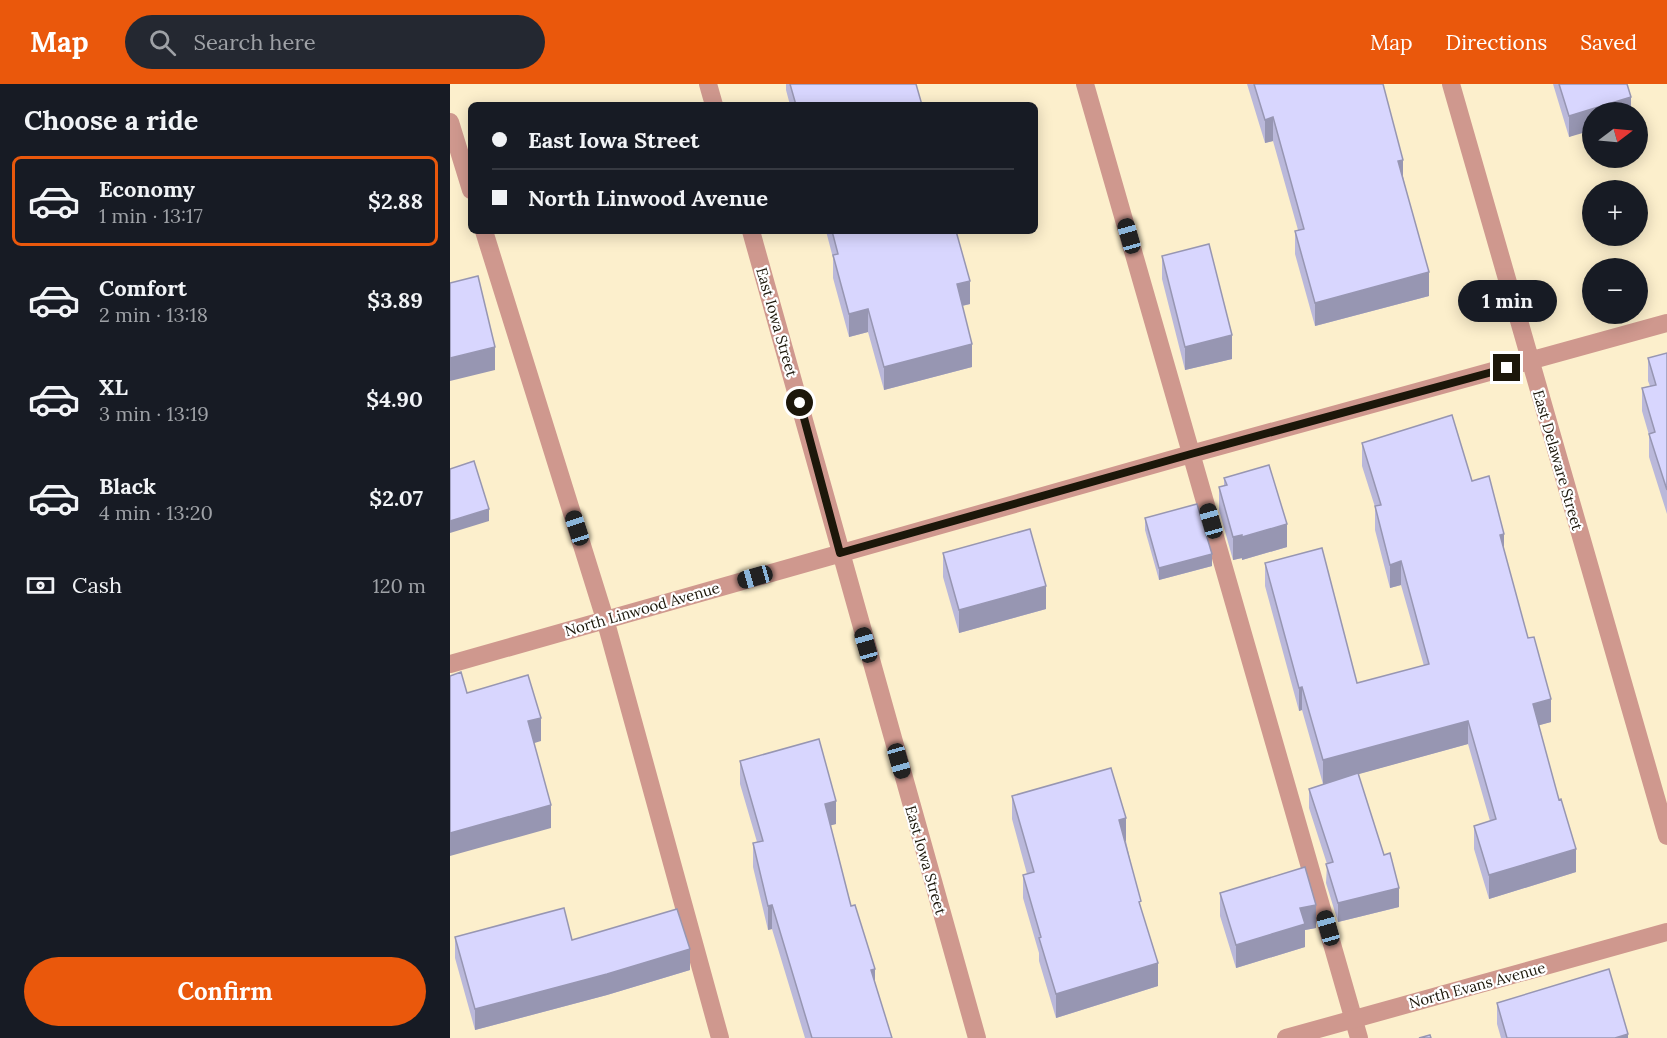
<!DOCTYPE html>
<html lang="en">
<head>
<meta charset="utf-8">
<style>
  body { margin:0; font-family:Lora,serif; background:#242831; color:#f1f3f6; height:100vh; display:flex; flex-direction:column; font-size:22px; white-space:nowrap }
  * { box-sizing:border-box; margin:0 }
  p { font-size:20px; color:#9ea1a6 }
  .icon { flex:none; width:33px; height:33px; fill:none; stroke:currentColor; stroke-width:2; stroke-linecap:round; stroke-linejoin:round }
  .map { position:relative; flex:1; overflow:hidden }
  .side { display:flex; flex-direction:column; background:#171b24; width:450px }
  .side>* { flex:none }
  .hud { position:absolute; left:18px; top:18px; width:570px; height:132px; border-radius:9px; box-shadow:0 3px 15px #0003; display:grid; align-content:center; height:132px; padding:0 24px; background:#171b24 }
  .needle { width:39px; rotate:74deg }
  .tools { position:absolute; left:1132px; top:18px; display:grid; gap:12px }
  .tools a { display:grid; place-items:center; width:66px; height:66px; border-radius:50%; background:#171b24; box-shadow:0 3px 15px #0003; font-size:30px }
  .end { position:absolute; width:27px; height:27px; margin:-14px; border:8px solid #1c170a; background:#fff; box-shadow:0 0 0 3px #fff }
  .from { border-radius:50% }
  .bubble { position:absolute; height:42px; border-radius:21px; background:#171b24; box-shadow:0 3px 15px #0003; font-size:20px; font-weight:700; line-height:42px; text-align:center }
  .car { position:absolute; width:18px; height:36px; margin:-18px -9px; border-radius:8px; box-shadow:0 0 4px 2px #0007; background:linear-gradient(#222 24%,#8ab4d8 0 40%,#222 0 76%,#8ab4d8 0 86%,#222 0) }
  .hud b { display:flex; align-items:center; gap:21px; height:57px; font-size:22px }
  .hud b+b { border-top:2px solid #363941 }
  .hud i { width:15px; height:15px; background:#f1f3f6 }
  ul { padding:0; list-style:none }
  li { display:flex; align-items:center; gap:18px; height:90px; margin:0 12px 9px; padding:0 12px; border:3px solid transparent; border-radius:9px }
  li div { flex:1 }
  li b { display:block; font-size:22px }
  li em { font-style:normal; font-weight:700 }
  li.on { border-color:#ea580c }
  li>.icon { width:54px; height:54px; stroke-width:1.5 }
  h2 { padding:0 24px; font-size:27px; line-height:72px }
  .pay { display:flex; align-items:center; gap:15px; height:66px; padding:0 24px; font-size:22px }
  .pay p { margin-inline-start:auto }
  .button { display:flex; gap:12px; margin-top:auto; padding:12px 24px }
  .button a { flex:1; height:69px; border-radius:36px; background:#ea580c; color:#fff; font-size:24px; font-weight:700; line-height:69px; text-align:center }
  header { display:flex; align-items:center; gap:36px; box-sizing:border-box; height:84px; padding:0 30px; background:#ea580c; color:#fff }
  header strong { font-size:28px }
  nav { display:flex; gap:33px; margin-inline-start:auto; font-size:21px }
  .search { width:420px; height:54px; background:#242831; display:flex; align-items:center; gap:15px; box-sizing:border-box; padding:0 21px; border-radius:33px; color:#9ea1a6; font-size:22px }
  main { display:flex; flex:1; min-height:0 }
  .map>svg:first-child { display:block }
  .lines { fill:none; stroke-linecap:round; stroke-linejoin:round }
  .lane { stroke:#cf988e; stroke-width:18 }
  .street { stroke:#cf988e; stroke-width:18 }
  .wall { fill:#bab8da }
  .shaded-wall { fill:#9796b2 }
  .building { fill:#d8d6fe; stroke:#9796b2; stroke-width:1.5 }
  .route { stroke:#1c170a; stroke-width:8 }
  .labels { text-anchor:middle; dominant-baseline:central; stroke-width:4.5; stroke-linejoin:round; paint-order:stroke }
  .street-label { font-size:15px; fill:#1c170a; stroke:#fff }
</style>
</head>
<body>
<header>
<strong>Map</strong>
<div class="search"><svg class="icon" aria-label="search" viewBox="0 0 24 24"><circle cx="10" cy="10" r="6"/><path d="M15 15l6 6"/></svg>Search here</div>
<nav><a>Map</a><a>Directions</a><a>Saved</a></nav>
</header>
<main>
<section class="side">
<h2>Choose a ride</h2>
<ul>
<li class="on"><svg class="icon" aria-label="car" viewBox="0 0 24 24"><path d="M5 17H2v-5l4-1 3-4h7l3 4 3 1v5h-3M9 17h6M6 11h13"/><circle cx="7" cy="17" r="2"/><circle cx="17" cy="17" r="2"/></svg><div><b>Economy</b><p>1 min · 13:17</p></div><em>$2.88</em></li>
<li><svg class="icon" aria-label="car" viewBox="0 0 24 24"><path d="M5 17H2v-5l4-1 3-4h7l3 4 3 1v5h-3M9 17h6M6 11h13"/><circle cx="7" cy="17" r="2"/><circle cx="17" cy="17" r="2"/></svg><div><b>Comfort</b><p>2 min · 13:18</p></div><em>$3.89</em></li>
<li><svg class="icon" aria-label="car" viewBox="0 0 24 24"><path d="M5 17H2v-5l4-1 3-4h7l3 4 3 1v5h-3M9 17h6M6 11h13"/><circle cx="7" cy="17" r="2"/><circle cx="17" cy="17" r="2"/></svg><div><b>XL</b><p>3 min · 13:19</p></div><em>$4.90</em></li>
<li><svg class="icon" aria-label="car" viewBox="0 0 24 24"><path d="M5 17H2v-5l4-1 3-4h7l3 4 3 1v5h-3M9 17h6M6 11h13"/><circle cx="7" cy="17" r="2"/><circle cx="17" cy="17" r="2"/></svg><div><b>Black</b><p>4 min · 13:20</p></div><em>$2.07</em></li>
</ul>
<div class="pay"><svg class="icon" aria-label="cash" viewBox="0 0 24 24"><path d="M3 7h18v10H3z"/><circle cx="12" cy="12" r="2"/></svg>Cash<p>120 m</p></div>
<div class="button"><a>Confirm</a></div>
</section>
<div class="map">
<svg width="1217" height="954" viewBox="0 0 1217 954">
  <rect width="100%" height="100%" fill="#fcefcc"/>
  <g class="lines">
    <path class="lane" d="M 635,0 L 909,954
      M 0,38 L 21,106
      M 34,147 L 155,535 L 270,954"/>
    <path class="street" d="M 258,0 L 264,21
      M 1001,0 L 1217,752
      M 301,147 L 527,954
      M 0,580 L 741,370 L 1217,239
      M 836,954 L 1217,848"/>
  </g>
  <path class="wall" d="M 336,0 L 466,0 L 472,21 L 340,21 L 336,6 Z
    M 797,0 L 933,0 L 979,212 L 865,242 L 845,170 L 845,147 L 848,146 L 823,57 L 815,59 Z
    M 1103,0 L 1177,0 L 1181,28 L 1119,53 Z
    M 376,147 L 506,147 L 520,220 L 512,222 L 522,283 L 434,306 L 418,248 L 399,253 L 383,194 L 383,174 Z
    M 712,172 L 782,275 L 735,286 L 712,195 Z
    M 1217,269 L 1217,430 L 1199,373 L 1199,351 L 1192,327 L 1192,304 L 1200,302 L 1198,297 L 1198,274 Z
    M 912,359 L 1022,397 L 1054,467 L 1101,638 L 1089,641 L 1126,788 L 1039,815 L 1024,765 L 1024,742 L 1040,737 L 1018,660 L 908,690 L 949,823 L 888,838 L 876,799 L 877,780 L 859,724 L 859,705 L 892,694 L 873,700 L 852,626 L 849,627 L 815,502 L 815,479 L 907,599 L 974,582 L 951,501 L 940,504 L 925,446 L 925,423 L 912,382 Z
    M 774,394 L 837,463 L 792,476 L 792,474 L 783,476 L 769,426 L 769,403 L 774,402 Z
    M 695,434 L 762,482 L 709,496 L 695,446 Z
    M 493,469 L 596,525 L 509,549 L 493,493 Z
    M 290,677 L 386,740 L 380,741 L 401,822 L 442,954 L 355,954 L 322,845 L 318,846 L 303,783 L 303,759 L 307,758 L 290,700 Z
    M 562,712 L 676,757 L 708,902 L 606,934 L 589,877 L 589,869 L 573,814 L 573,791 L 577,790 L 562,735 Z
    M 770,809 L 866,844 L 855,846 L 855,863 L 786,884 L 770,832 Z
    M 5,853 L 122,856 L 240,886 L 157,911 L 25,946 L 5,874 Z
    M 1047,919 L 1178,954 L 1051,954 L 1047,940 Z"/>
  <path class="shaded-wall" d="M 1181,13 L 1181,28 L 1143,28 L 1143,46 L 1119,53 L 1119,32 Z
    M 823,33 L 823,57 L 815,59 L 815,36 Z
    M 953,76 L 953,99 L 948,77 Z
    M 979,188 L 979,212 L 865,242 L 865,219 Z
    M 520,197 L 520,220 L 507,223 L 507,200 Z
    M 418,225 L 418,248 L 399,253 L 399,230 Z
    M 782,251 L 782,275 L 735,286 L 735,263 Z
    M 522,260 L 522,283 L 434,306 L 434,283 Z
    M 45,263 L 45,286 L 0,297 L 0,274 Z
    M 39,425 L 39,437 L 0,449 L 0,437 Z
    M 837,440 L 837,463 L 792,476 L 792,453 Z
    M 1054,450 L 1054,473 L 1050,451 Z
    M 792,451 L 792,474 L 783,476 L 783,453 Z
    M 762,470 L 762,482 L 709,496 L 709,484 Z
    M 951,477 L 951,501 L 940,504 L 940,481 Z
    M 596,502 L 596,525 L 509,549 L 509,526 Z
    M 852,603 L 852,626 L 849,627 L 849,604 Z
    M 1101,615 L 1101,638 L 1083,643 L 1083,620 Z
    M 91,634 L 91,657 L 78,661 L 78,637 Z
    M 1018,637 L 1018,660 L 873,700 L 873,676 Z
    M 386,717 L 386,740 L 375,743 L 375,720 Z
    M 101,721 L 101,744 L 0,772 L 0,749 Z
    M 676,734 L 676,757 L 669,759 L 669,736 Z
    M 1126,765 L 1126,788 L 1039,815 L 1039,791 Z
    M 949,804 L 949,823 L 888,838 L 888,819 Z
    M 322,821 L 322,845 L 318,846 L 318,822 Z
    M 866,821 L 866,844 L 855,846 L 855,863 L 786,884 L 786,861 L 850,824 Z
    M 240,865 L 240,886 L 157,911 L 25,946 L 25,925 Z
    M 708,879 L 708,902 L 606,934 L 606,910 Z
    M 425,885 L 425,908 L 421,886 Z
    M 1178,950 L 1178,954 L 1165,954 Z"/>
  <path class="building" d="M 340,0 L 466,0 L 472,21 L 346,21 Z
    M 804,0 L 933,0 L 953,76 L 948,77 L 979,188 L 865,219 L 845,147 L 854,145 L 823,33 L 815,36 Z
    M 1109,0 L 1177,0 L 1181,13 L 1119,32 Z
    M 382,147 L 506,147 L 520,197 L 507,200 L 522,260 L 434,283 L 418,225 L 399,230 L 383,171 L 388,170 Z
    M 759,160 L 782,251 L 735,263 L 712,172 Z
    M 28,192 L 45,263 L 0,274 L 0,199 Z
    M 1217,269 L 1217,406 L 1199,350 L 1205,348 L 1192,304 L 1206,301 L 1198,274 Z
    M 1002,331 L 1022,397 L 1039,392 L 1054,450 L 1050,451 L 1078,554 L 1084,553 L 1101,615 L 1083,620 L 1109,716 L 1111,715 L 1126,765 L 1039,791 L 1024,742 L 1046,735 L 1018,637 L 873,676 L 852,603 L 849,604 L 815,479 L 872,464 L 907,599 L 979,580 L 951,477 L 940,481 L 925,422 L 931,421 L 912,359 Z
    M 24,377 L 39,425 L 0,437 L 0,385 Z
    M 819,381 L 837,440 L 792,453 L 792,451 L 783,453 L 769,403 L 777,401 L 774,394 Z
    M 747,420 L 762,470 L 709,484 L 695,434 Z
    M 580,445 L 596,502 L 509,526 L 493,469 Z
    M 11,588 L 17,609 L 78,591 L 91,634 L 78,637 L 101,721 L 0,749 L 0,592 Z
    M 369,655 L 386,717 L 375,720 L 401,822 L 405,821 L 425,885 L 421,886 L 442,954 L 362,954 L 322,821 L 318,822 L 303,759 L 313,757 L 290,677 Z
    M 661,684 L 676,734 L 669,736 L 691,817 L 689,818 L 708,879 L 606,910 L 589,854 L 591,853 L 573,791 L 584,788 L 562,712 Z
    M 908,689 L 934,771 L 940,769 L 949,804 L 888,819 L 876,780 L 883,778 L 859,705 Z
    M 855,783 L 866,821 L 850,824 L 855,840 L 786,861 L 770,809 Z
    M 114,824 L 122,856 L 227,825 L 240,865 L 157,890 L 25,925 L 5,853 Z
    M 1159,885 L 1178,950 L 1165,954 L 1057,954 L 1047,919 Z
    M 980,951 L 981,954 L 969,954 Z"/>
  <g class="lines">
    <path class="route" d="M 350,319 L 390,469 L 741,370 L 1057,284"/>
  </g>
  <g class="labels">
    <g class="street-label">
      <text transform="translate(327 238) rotate(74)">East Iowa Street</text>
      <text transform="translate(1108 376) rotate(74)">East Delaware Street</text>
      <text transform="translate(192 525) rotate(-16)">North Linwood Avenue</text>
      <text transform="translate(476 776) rotate(74)">East Iowa Street</text>
      <text transform="translate(1027 901) rotate(-15)">North Evans Avenue</text>
    </g>
  </g>
</svg>
<div class="tools">
<a><svg class="needle" viewBox="-14 -14 28 28"><path d="M0-13l5 13h-10z" fill="#e53935"/><path d="M0 13l5-13h-10z" fill="#9ea1a6"/></svg></a>
<a>+</a>
<a>−</a>
</div>
<i class="end from" style="left:350px;top:319px"></i>
<i class="end" style="left:1057px;top:284px"></i>
<div class="bubble" style="left:1008px;top:196px;width:99px">1 min</div>
<i class="car" style="left:679px;top:152px;rotate:344deg"></i>
<i class="car" style="left:761px;top:437px;rotate:344deg"></i>
<i class="car" style="left:127px;top:444px;rotate:342deg"></i>
<i class="car" style="left:305px;top:493px;rotate:254deg"></i>
<i class="car" style="left:416px;top:561px;rotate:344deg"></i>
<i class="car" style="left:449px;top:677px;rotate:164deg"></i>
<i class="car" style="left:878px;top:844px;rotate:344deg"></i>
<div class="hud">
<b><i class="from"></i>East Iowa Street</b>
<b><i></i>North Linwood Avenue</b>
</div>
</div>
</main>
</body>
</html>
